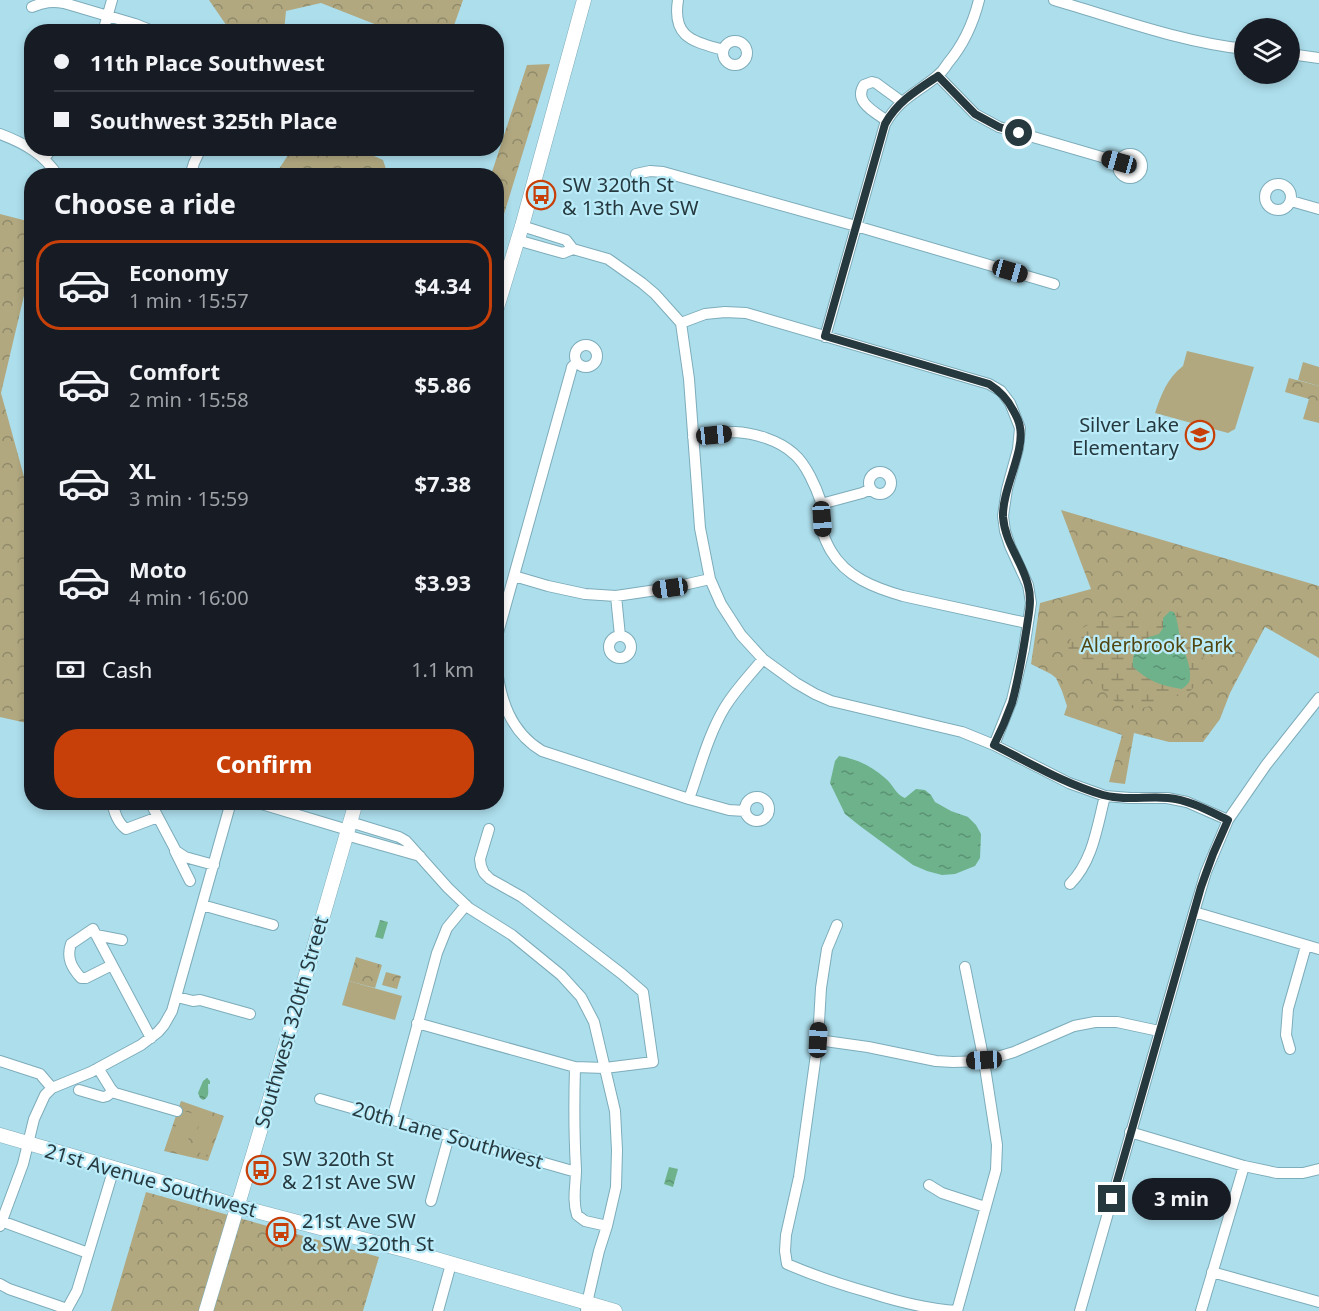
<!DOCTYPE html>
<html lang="en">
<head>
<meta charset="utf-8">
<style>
  body { margin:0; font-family:"Noto Sans",sans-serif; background:#20242c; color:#f1f3f6; height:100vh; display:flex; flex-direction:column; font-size:22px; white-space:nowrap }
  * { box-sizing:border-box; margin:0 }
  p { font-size:20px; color:#9ea1a6 }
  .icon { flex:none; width:33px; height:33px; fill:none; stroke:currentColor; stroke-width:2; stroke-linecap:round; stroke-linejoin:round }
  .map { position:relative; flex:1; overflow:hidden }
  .side { position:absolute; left:24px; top:168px; width:480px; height:642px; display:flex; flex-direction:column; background:#171b24; border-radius:24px; box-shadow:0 3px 9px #0003 }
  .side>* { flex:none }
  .top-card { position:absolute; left:24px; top:24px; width:480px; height:132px; border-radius:24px; box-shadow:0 3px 9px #0003; display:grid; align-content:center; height:132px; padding:0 30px; background:#171b24 }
  .controls { position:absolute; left:1234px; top:18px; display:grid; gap:12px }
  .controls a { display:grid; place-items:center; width:66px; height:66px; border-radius:50%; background:#171b24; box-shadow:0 3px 9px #0003; font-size:30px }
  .end { position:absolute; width:27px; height:27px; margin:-14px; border:8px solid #26393f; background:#fff; box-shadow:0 0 0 3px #fff }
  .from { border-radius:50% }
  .bubble { position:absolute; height:42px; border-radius:21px; background:#171b24; box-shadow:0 3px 9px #0003; font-size:20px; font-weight:700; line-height:42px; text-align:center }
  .car { position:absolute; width:18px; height:36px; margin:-18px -9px; border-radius:8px; box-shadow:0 0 4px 2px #0007; background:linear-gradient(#222 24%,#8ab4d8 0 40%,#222 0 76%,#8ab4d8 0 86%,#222 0) }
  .top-card b { display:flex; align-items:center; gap:21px; height:57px; font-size:22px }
  .top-card b+b { border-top:2px solid #363941 }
  .top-card i { width:15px; height:15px; background:#f1f3f6 }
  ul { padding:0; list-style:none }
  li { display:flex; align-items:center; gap:18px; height:90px; margin:0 12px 9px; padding:0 18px; border:3px solid transparent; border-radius:24px }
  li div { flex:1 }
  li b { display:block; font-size:22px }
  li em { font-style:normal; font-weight:700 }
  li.on { border-color:#c74009 }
  li>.icon { width:54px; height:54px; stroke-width:1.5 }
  h2 { padding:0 30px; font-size:27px; line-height:72px }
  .pay { display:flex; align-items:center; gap:15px; height:66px; padding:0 30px; font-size:22px }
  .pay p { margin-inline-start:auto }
  .action { display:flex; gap:12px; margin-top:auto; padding:12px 30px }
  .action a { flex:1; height:69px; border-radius:24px; background:#c74009; color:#fff; font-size:24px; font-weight:700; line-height:69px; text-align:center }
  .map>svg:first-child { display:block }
  .forest { fill:url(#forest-crowns) }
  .wetland { fill:url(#wetland-marsh) }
  .garden { fill:#b1a880 }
  .water { fill:url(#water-ripples) }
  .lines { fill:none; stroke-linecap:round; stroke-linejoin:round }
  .minor-casing { stroke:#7dacba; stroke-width:12 }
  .major-casing { stroke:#7dacba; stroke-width:15 }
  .minor { stroke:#fff; stroke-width:10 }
  .major { stroke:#fff; stroke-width:14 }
  .route { stroke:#26393f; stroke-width:8 }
  .labels { text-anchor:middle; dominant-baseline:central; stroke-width:4.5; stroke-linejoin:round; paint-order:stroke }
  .poi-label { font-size:20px; fill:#26393f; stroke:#baebf9; text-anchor:start }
  .park-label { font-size:20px; fill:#50450f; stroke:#baebf9 }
  .street-label { font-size:20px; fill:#26393f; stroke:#baebf9 }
</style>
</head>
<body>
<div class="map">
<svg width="1319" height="1311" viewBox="0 0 1319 1311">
  <defs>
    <pattern id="forest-crowns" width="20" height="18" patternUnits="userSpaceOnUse" patternTransform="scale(1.5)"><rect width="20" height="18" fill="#b1a880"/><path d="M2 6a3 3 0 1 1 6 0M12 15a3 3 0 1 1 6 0" fill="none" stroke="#908a6a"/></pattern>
    <pattern id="wetland-marsh" width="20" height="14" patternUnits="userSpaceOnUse" patternTransform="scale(1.5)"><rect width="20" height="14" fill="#b1a880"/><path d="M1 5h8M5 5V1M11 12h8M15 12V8" fill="none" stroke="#908a6a"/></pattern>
    <pattern id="water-ripples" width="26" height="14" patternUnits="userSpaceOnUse" patternTransform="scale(1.5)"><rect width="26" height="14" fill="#6eb28b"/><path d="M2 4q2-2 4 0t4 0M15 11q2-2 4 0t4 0" fill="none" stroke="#5a9273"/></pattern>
  </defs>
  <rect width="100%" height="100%" fill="#addeec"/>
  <path class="forest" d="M 209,0 L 463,0 L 452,31 L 378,31 L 377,25 L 321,3 L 286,11 L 284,31 L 231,32 Z
    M 550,64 L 497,237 L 496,176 L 491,175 L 527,65 Z
    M 292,149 L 358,149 L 383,160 L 388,175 L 275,175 Z
    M 0,214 L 31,222 L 31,266 L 1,393 L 31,502 L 31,724 L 0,717 Z
    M 1289,378 L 1319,386 L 1319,423 L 1303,419 L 1309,399 L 1285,392 Z
    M 1061,510 L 1319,586 L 1319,658 L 1265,627 L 1230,693 L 1220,719 L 1203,742 L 1169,742 L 1134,733 L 1125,784 L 1109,782 L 1122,735 L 1064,715 L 1067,706 L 1062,691 L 1056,678 L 1051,674 L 1031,664 L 1040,603 L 1091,589 Z
    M 356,957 L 382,965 L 375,988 L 349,981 Z
    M 386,972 L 401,976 L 397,989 L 382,985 Z
    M 181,1101 L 224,1116 L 208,1161 L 164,1151 Z
    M 146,1192 L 379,1257 L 363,1311 L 111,1311 Z"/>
  <path class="wetland" d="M 1170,608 L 1174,609 L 1193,629 L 1197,634 L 1206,669 L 1202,679 L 1187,694 L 1177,696 L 1147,707 L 1136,709 L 1121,706 L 1107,695 L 1095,680 L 1087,664 L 1081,657 L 1069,651 C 1064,630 1103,617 1119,616 C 1130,615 1141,623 1152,623 L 1158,617 L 1162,611 Z"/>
  <path class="garden" d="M 1187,351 L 1254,367 L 1235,429 L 1228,433 L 1155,413 C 1161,395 1167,378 1183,366 Z
    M 1303,362 L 1319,367 L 1319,386 L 1298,380 Z
    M 349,981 L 402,996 L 395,1020 L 342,1005 Z
    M 181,1110 L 197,1115 L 185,1149 L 170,1143 Z
    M 202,1116 L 218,1122 L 207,1155 L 191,1150 Z"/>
  <path class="water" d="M 1170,611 L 1174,612 C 1178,620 1178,631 1181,640 C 1184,652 1191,665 1190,678 C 1190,683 1186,686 1182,689 C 1162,686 1148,681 1133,667 C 1131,655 1138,642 1149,637 C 1153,636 1156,635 1159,634 L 1163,628 L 1163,618 Z
    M 839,756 C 857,759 871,766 885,778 C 893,784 896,795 905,798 L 916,789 L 925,790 L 931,795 L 935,802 L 951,811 L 968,817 L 976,825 L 981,834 L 980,858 L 975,866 L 955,874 L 942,875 L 927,871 L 913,865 L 860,826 L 845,814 L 830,783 L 835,761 Z
    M 380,920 L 388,922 L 383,939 L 375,937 Z
    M 207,1078 L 210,1081 L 210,1084 L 208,1084 C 208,1091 210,1097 203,1100 L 200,1098 L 198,1093 L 203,1081 Z
    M 669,1167 L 678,1169 L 673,1187 L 664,1184 Z"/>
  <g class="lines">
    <g class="minor-casing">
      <path id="minor" d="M 678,0 C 672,38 693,41 723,50
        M 1054,0 C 1116,18 1180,42 1245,49
        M 32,7 C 44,2 52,1 64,3 L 135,24 L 155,32
        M 103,32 L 112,0
        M723 53a12 12 0 1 1 24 0a12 12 0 1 1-24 0Z
        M 1290,54 L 1319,58
        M 938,76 L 975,114 L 999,127 L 1119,162
        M 887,121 C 875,112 853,102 864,85 L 872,82 L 876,83 L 902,102
        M 0,134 C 24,143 44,154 58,176
        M1118 166a12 12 0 1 1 24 0a12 12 0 1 1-24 0Z
        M 44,158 L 53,148
        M 636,174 L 650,171 L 663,172 L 856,226 L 1054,284
        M 190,176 L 194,163 L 201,148
        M1265 197a13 13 0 1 1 26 0a13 13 0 1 1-26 0Z
        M 1291,201 L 1319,209
        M 522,226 L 566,240 L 573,249 L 608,259 L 642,283 L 655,294 L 681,323
        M 517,240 L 563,253 L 573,249
        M 681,323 L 689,379 L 700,528 L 710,579 L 721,604 L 741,635 L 763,659 L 796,683 L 815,694 L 831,701 L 962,732 L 994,745 L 1069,783 L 1105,796 L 1130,798 L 1167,798 L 1187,802 L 1228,820
        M 681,323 L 705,314 L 725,312 L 746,313 L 989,384 L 1001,391 L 1010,403 L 1020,428 L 1018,449 L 1007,489 L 1003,516 L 1005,531 L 1010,546 L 1028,585 L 1031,603 L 1024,649 L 1012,700 L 994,745
        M 825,337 L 885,124 C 899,99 915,94 936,77 C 941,73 945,68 948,63 C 964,44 973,24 979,0
        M575 356a11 11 0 1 1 22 0a11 11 0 1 1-22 0Z
        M 693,437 C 707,435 721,432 735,432 C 754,433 779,440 794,454 C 806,464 816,487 821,502 C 823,512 821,524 823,534 C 825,539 828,546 831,551 C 846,577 875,588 903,596 L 1027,623
        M869 483a11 11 0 1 1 22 0a11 11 0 1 1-22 0Z
        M 821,504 L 862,493 L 871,489
        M 514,576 L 548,586 L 585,594 L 616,596 L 670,588 L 710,579
        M 616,596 L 620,636
        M609 647a11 11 0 1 1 22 0a11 11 0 1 1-22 0Z
        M 496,640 L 571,371 L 572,367 L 577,362
        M 496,663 C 500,699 510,732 542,751 L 689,799 L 729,810 L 745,811
        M745 809a12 12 0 1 1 24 0a12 12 0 1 1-24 0Z
        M 689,799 C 700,768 708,735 725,707 C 736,689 750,675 763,659
        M 113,802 C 113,812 119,824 126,829 L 158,817
        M 150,802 L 176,851 L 185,857 L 214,865
        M 255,802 L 348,830
        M 350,822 L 399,837 L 406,841 L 448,888 L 469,908 L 512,935 L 561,975 L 581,997 L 594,1022 L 615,1111 L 617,1150 L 616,1187 L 607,1226 L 599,1251 L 587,1303 L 586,1311
        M 346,835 L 420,856
        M 175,851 L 190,881
        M 1070,884 C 1093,861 1097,827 1105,796
        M 202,905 L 273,925
        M 1194,912 L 1319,949
        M 837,925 L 827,949 L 821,988 L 818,1040 L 799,1177 L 786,1235 L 785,1251 L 787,1264 C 815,1276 842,1285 871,1293 C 899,1302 927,1309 957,1311 L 996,1170 L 997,1145 L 984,1061 L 965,967
        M 96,935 L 122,940
        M 112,965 L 86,978 L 81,978 C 72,968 66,958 71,944 L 93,929 L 151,1038
        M 177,997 L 193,1001 L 200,1000 L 250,1014
        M 417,1023 L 575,1067 L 605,1068 L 653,1062 L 643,992 L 622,974 L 522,897 L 490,879 L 484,873 L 481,866 L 480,859 L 489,829
        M 818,1040 L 868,1047 L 936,1061 L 953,1062 L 984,1061 L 1014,1052 L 1074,1026 L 1095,1022 L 1117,1022 L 1159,1031
        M 1290,1049 L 1286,1035 L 1288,1009 L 1306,946
        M 0,1061 L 40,1074 L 52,1088
        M 575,1067 C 574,1101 574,1135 576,1169 C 576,1185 572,1200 577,1215 L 585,1221 L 607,1226
        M 98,1068 L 111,1089 L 115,1093 L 177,1111
        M 79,1090 L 103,1097 L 107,1096 L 113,1091
        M 320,1099 L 576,1172
        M 392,1119 L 437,953 L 447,928 L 466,905
        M 1130,1132 L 1244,1166 L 1277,1173 L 1303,1173 L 1319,1169
        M 929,1185 L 942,1193 L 985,1207
        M 431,1201 L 449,1136
        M 1,1221 L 88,1253
        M 0,1226 L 23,1164 L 34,1119 L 45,1095 L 52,1088 L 91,1072 L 141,1045 L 158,1032 L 164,1025 L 172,1011 L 231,802
        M 1212,1272 L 1319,1302
        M 0,1284 L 9,1289 L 67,1309
        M 66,1311 L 77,1291 L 114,1168
        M 438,1311 L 451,1264
        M 1080,1311 L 1194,912 L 1206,872 L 1228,820 L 1266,765 L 1319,698
        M 1201,1311 L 1244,1166"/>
    </g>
    <g class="major-casing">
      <path id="major" d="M 496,311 L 522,226 L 584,0
        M 0,1135 L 179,1187 L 237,1206 L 412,1252 L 615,1311
        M 206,1311 L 274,1085 L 356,802"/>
    </g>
    <use href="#minor" class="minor"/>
    <use href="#major" class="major"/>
  </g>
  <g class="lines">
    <path class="route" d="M 1019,133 L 999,127 L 975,114 L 938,76 C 917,90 897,102 885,124 L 825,336 L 989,384 C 1000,391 1007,398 1013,410 C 1016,415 1019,421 1020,427 C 1025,452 1002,489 1003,517 C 1005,543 1022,561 1028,585 C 1032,600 1029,612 1027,626 C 1023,652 1019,678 1012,703 C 1007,717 1001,731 994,745 C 1030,763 1065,784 1103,795 C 1125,801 1147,796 1168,798 C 1190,800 1209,811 1228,820 L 1213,854 L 1201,887 L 1112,1199"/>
  </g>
  <defs>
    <g id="bus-ring" transform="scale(1.5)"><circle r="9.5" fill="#baebf9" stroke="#c74009" stroke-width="1.5"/><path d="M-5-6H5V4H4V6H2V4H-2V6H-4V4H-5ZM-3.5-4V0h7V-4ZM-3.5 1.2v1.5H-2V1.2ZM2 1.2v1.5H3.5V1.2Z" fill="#c74009"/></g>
    <g id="school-ring" transform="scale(1.5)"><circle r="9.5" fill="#baebf9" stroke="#c74009" stroke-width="1.5"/><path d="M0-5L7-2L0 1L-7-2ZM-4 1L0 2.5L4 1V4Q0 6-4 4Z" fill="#c74009"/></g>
  </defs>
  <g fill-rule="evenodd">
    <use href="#bus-ring" x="541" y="195"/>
    <use href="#school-ring" x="1200" y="435"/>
    <use href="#bus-ring" x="261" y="1170"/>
    <use href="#bus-ring" x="281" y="1232"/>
  </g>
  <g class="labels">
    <g class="poi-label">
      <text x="562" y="184">SW 320th St<tspan x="562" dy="23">&amp; 13th Ave SW</tspan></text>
      <text x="1179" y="424" text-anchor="end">Silver Lake<tspan x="1179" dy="23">Elementary</tspan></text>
      <text x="282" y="1158">SW 320th St<tspan x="282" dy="23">&amp; 21st Ave SW</tspan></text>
      <text x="302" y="1220">21st Ave SW<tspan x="302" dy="23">&amp; SW 320th St</tspan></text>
    </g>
    <g class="park-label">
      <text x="1157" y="644">Alderbrook Park</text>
    </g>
    <g class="street-label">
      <text transform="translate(291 1022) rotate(-74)">Southwest 320th Street</text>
      <text transform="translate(448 1135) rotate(16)">20th Lane Southwest</text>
      <text transform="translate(151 1180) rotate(16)">21st Avenue Southwest</text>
    </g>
  </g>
</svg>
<div class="controls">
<a><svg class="icon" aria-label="layers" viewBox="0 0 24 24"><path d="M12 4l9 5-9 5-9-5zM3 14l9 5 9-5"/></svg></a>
</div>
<i class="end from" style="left:1019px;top:133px"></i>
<i class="end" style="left:1112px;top:1199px"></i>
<div class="bubble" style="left:1132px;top:1178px;width:99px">3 min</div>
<i class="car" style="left:1119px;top:162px;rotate:286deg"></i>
<i class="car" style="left:1010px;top:271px;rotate:106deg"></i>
<i class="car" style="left:714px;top:435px;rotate:84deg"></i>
<i class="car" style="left:822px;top:519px;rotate:176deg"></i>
<i class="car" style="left:670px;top:588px;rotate:262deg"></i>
<i class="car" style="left:818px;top:1040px;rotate:3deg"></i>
<i class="car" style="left:984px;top:1060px;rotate:267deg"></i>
<div class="top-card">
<b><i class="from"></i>11th Place Southwest</b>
<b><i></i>Southwest 325th Place</b>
</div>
<section class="side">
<h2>Choose a ride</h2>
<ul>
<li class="on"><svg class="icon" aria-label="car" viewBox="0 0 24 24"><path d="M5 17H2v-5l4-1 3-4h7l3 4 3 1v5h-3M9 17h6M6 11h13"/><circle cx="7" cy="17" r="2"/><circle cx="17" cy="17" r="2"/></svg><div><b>Economy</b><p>1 min · 15:57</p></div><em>$4.34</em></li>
<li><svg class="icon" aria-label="car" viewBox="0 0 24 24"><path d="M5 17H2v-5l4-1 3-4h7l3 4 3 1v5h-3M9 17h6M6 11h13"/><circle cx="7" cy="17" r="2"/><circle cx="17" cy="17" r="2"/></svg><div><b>Comfort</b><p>2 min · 15:58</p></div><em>$5.86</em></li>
<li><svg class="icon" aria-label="car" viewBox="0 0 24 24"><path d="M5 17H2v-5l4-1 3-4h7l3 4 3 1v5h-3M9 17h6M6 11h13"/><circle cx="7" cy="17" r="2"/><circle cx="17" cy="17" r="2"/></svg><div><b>XL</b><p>3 min · 15:59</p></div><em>$7.38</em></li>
<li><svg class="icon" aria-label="car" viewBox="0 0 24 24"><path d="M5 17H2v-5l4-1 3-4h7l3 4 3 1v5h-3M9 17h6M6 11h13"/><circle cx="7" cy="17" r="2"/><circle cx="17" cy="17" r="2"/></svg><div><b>Moto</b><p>4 min · 16:00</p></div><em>$3.93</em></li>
</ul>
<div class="pay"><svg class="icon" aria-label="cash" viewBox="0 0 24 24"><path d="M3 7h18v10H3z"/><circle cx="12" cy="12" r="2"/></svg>Cash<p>1.1 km</p></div>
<div class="action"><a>Confirm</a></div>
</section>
</div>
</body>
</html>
